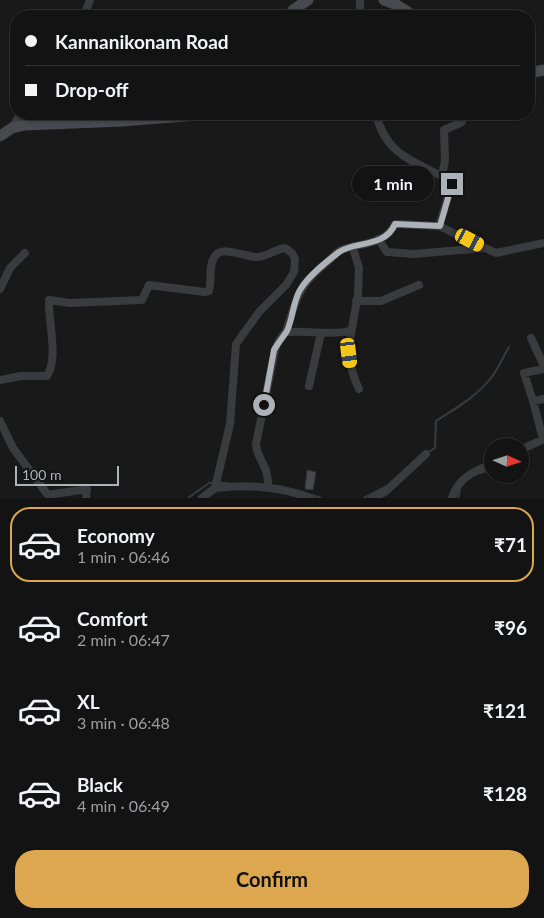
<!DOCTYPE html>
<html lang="en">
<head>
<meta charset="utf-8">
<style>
  body { margin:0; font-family:Lato,sans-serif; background:#1c1c1d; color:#f1f3f6; height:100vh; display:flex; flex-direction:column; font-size:19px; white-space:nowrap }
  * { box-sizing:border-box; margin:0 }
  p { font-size:16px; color:#9d9ea0 }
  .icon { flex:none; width:28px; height:28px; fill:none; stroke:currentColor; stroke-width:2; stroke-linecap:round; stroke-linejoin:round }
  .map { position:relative; height:498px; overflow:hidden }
  .details { display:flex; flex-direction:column; background:#131314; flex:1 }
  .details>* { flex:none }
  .guide { position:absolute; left:10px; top:10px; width:525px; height:110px; border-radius:20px; box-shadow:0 1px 4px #0004,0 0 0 1px #323234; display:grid; align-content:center; height:110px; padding:0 15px; background:#131314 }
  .needle { width:32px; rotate:93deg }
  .buttons { position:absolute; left:484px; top:438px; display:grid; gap:10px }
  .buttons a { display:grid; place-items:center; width:45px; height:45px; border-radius:50%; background:#131314; box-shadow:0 1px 4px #0004,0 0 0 1px #323234; font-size:25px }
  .scale { position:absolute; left:15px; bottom:12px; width:104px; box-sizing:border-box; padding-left:5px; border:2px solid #adb1b8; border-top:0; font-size:14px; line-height:18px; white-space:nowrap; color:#adb1b8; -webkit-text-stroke:4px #141415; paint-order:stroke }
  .end { position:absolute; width:22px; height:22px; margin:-11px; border:6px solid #adb1b8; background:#111; box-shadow:0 0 0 2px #111 }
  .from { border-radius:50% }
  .bubble { position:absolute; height:35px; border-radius:18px; background:#131314; box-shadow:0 1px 4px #0004,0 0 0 1px #323234; font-size:16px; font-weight:700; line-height:35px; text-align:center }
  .car { position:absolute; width:15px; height:30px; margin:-15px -8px; border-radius:6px; box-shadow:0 0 4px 1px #0007; background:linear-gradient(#f5c518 24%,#345 0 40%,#f5c518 0 76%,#345 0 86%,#f5c518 0) }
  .guide b { display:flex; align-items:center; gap:18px; height:48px; font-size:19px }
  .guide b+b { border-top:1px solid #323234 }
  .guide i { width:12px; height:12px; background:#f1f3f6 }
  ul { padding:9px 0 0; list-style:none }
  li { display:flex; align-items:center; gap:15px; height:75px; margin:0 10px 8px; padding:0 5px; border:2px solid transparent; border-radius:20px }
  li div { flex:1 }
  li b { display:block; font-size:19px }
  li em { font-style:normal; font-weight:700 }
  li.active { border-color:#dca74f }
  li>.icon { width:45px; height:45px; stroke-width:1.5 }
  .primary-button { display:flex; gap:10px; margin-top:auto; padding:10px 15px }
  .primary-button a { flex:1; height:58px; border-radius:20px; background:#dca74f; color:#111; font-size:20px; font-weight:700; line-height:58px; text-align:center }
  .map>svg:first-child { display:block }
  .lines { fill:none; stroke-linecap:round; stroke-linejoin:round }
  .stream { stroke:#343c42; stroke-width:2 }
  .building { fill:#48494c; stroke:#333336 }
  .street { stroke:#3a3b3f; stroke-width:8 }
  .secondary { stroke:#484a4f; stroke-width:11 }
  .route { stroke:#adb1b8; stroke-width:6 }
</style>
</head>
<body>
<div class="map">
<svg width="544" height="498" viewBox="0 0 544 498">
  <rect width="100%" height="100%" fill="#19191a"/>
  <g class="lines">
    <path class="stream" d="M 427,453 L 435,448 L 436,421 C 456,408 476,397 491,378 C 498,369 503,357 509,347
      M 480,473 L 492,470
      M 218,483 L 228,483
      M 312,495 L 321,498
      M 188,498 L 209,483 L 213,483
      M 364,498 L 387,486
      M 458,498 L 460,489"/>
  </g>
  <path class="building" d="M 307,470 L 316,472 L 313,490 L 305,489 Z"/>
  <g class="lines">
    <path class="street" d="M 84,16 L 90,0
      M 360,16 L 360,0
      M 376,114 C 385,152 409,160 442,176
      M 12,128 L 20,114
      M 439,226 L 452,184 L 442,176 L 445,160 L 444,130 L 462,122 L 462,114
      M 378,239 L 387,252 L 414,254 L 484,248
      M 0,289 L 10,268 L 25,253
      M 356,301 L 381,301 L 419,285
      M 286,332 C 296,299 299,285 326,263 C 331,259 336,253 341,250 C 359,243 386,245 395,224 L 439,226 L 496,253 L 544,243
      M 351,334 L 358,294 L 359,268 L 353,248
      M 531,338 L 544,366
      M 544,369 L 524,373 L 533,401 L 544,399
      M 0,380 L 21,376 L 47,376 C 59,357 48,322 49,300 L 70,303 L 142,300 L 149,285 L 205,292 L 209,291 C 212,280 208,265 215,256 C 223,245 245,257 256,257 C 267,257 275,249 285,248 L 292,253 L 295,259 L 294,272 L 286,285 L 259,312 L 236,344 L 230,424 L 215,488 L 202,498
      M 309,386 L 321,333
      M 533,401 L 543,439
      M 0,421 L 13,448 L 48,495 L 87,489 L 86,498
      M 520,450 L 544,439
      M 268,486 C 269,465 256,458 256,444 L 275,350 C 277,344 280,337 285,333 C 292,329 334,336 349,331 C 353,339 349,346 350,354 C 350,366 354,379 359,389
      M 215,488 C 249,484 279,486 311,498
      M 372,498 L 385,492 L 426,454
      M 452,498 C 458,478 474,471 492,464"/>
    <path class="secondary" d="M 384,0 L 395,4 L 414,16
      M 291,16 L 293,10 L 308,0
      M 529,73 L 544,70
      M 0,136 L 12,128 L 25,125 L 122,121 L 211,114"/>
  </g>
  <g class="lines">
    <path class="route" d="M 264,405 L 274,350 C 278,343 283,337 287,331 C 293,318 293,302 300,290 C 308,276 326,262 339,252 C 354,241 385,248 395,224 L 440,226 L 452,184"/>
  </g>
</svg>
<div class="buttons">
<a><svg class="needle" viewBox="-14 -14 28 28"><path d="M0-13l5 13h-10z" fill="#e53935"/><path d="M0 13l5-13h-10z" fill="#9d9ea0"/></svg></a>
</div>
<div class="scale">100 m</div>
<i class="end from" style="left:264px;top:405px"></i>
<i class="end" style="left:452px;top:184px"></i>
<div class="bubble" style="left:352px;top:166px;width:82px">1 min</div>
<i class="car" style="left:470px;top:240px;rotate:117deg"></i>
<i class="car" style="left:349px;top:353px;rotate:173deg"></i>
<div class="guide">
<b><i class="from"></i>Kannanikonam Road</b>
<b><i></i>Drop-off</b>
</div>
</div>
<section class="details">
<ul>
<li class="active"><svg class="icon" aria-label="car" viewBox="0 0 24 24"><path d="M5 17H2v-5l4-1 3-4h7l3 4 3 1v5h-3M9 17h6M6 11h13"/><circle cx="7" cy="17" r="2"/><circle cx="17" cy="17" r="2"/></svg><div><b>Economy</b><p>1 min · 06:46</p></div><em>₹71</em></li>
<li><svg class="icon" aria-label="car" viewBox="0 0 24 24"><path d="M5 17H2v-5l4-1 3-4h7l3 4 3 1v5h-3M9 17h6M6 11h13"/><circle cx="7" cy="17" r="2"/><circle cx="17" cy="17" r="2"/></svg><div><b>Comfort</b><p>2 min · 06:47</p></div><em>₹96</em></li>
<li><svg class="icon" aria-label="car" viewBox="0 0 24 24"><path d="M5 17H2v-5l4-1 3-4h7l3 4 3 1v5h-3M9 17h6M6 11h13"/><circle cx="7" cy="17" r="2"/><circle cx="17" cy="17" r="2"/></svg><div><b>XL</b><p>3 min · 06:48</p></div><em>₹121</em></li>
<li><svg class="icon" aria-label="car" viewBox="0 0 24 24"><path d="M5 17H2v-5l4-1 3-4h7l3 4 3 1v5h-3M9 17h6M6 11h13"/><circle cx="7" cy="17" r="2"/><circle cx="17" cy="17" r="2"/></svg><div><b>Black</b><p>4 min · 06:49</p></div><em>₹128</em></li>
</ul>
<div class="primary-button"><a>Confirm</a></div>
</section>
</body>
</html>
